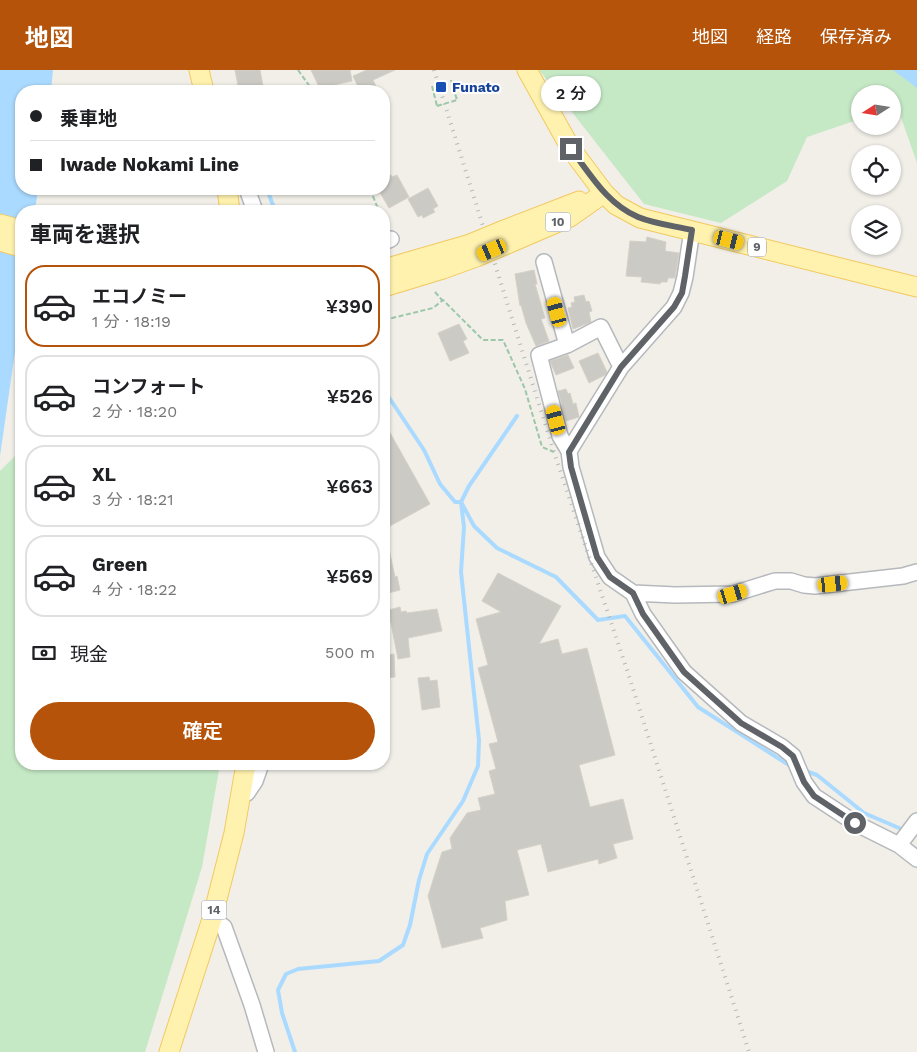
<!DOCTYPE html>
<html lang="ja">
<head>
<meta charset="utf-8">
<style>
  body { margin:0; font-family:"Work Sans","Noto Sans JP",sans-serif; background:#f6f6f6; color:#202124; height:100vh; display:flex; flex-direction:column; font-size:19px; white-space:nowrap }
  * { box-sizing:border-box; margin:0 }
  p { font-size:16px; color:#757577 }
  .icon { flex:none; width:28px; height:28px; fill:none; stroke:currentColor; stroke-width:2; stroke-linecap:round; stroke-linejoin:round }
  .map { position:relative; flex:1; overflow:hidden }
  .drawer { position:absolute; left:15px; top:135px; width:375px; height:565px; display:flex; flex-direction:column; background:#fff; border-radius:20px; box-shadow:0 1px 4px #0004 }
  .drawer>* { flex:none }
  .banner { position:absolute; left:15px; top:15px; width:375px; height:110px; border-radius:20px; box-shadow:0 1px 4px #0004; display:grid; align-content:center; height:110px; padding:0 15px; background:#fff }
  .needle { width:32px; rotate:258deg }
  .controls { position:absolute; left:851px; top:15px; display:grid; gap:10px }
  .controls a { display:grid; place-items:center; width:50px; height:50px; border-radius:50%; background:#fff; box-shadow:0 1px 4px #0004; font-size:25px }
  .end { position:absolute; width:22px; height:22px; margin:-11px; border:6px solid #5f6368; background:#fff; box-shadow:0 0 0 2px #fff }
  .from { border-radius:50% }
  .bubble { position:absolute; height:35px; border-radius:18px; background:#fff; box-shadow:0 1px 4px #0004; font-size:16px; font-weight:600; line-height:35px; text-align:center }
  .car { position:absolute; width:15px; height:30px; margin:-15px -8px; border-radius:6px; box-shadow:0 0 4px 1px #0007; background:linear-gradient(#f5c518 24%,#345 0 40%,#f5c518 0 76%,#345 0 86%,#f5c518 0) }
  .banner b { display:flex; align-items:center; gap:18px; height:48px; font-size:19px }
  .banner b+b { border-top:1px solid #e0e0e0 }
  .banner i { width:12px; height:12px; background:#202124 }
  ul { padding:0; list-style:none }
  li { display:flex; align-items:center; gap:15px; height:82px; margin:0 10px 8px; padding:0 5px; border:2px solid #e0e0e0; border-radius:20px }
  li div { flex:1 }
  li b { display:block; font-size:19px }
  li em { font-style:normal; font-weight:600 }
  li.on { border-color:#b45309 }
  li>.icon { width:45px; height:45px; stroke-width:1.5 }
  h2 { padding:0 15px; font-size:22px; line-height:60px }
  .pay { display:flex; align-items:center; gap:12px; height:55px; padding:0 15px; font-size:19px }
  .pay p { margin-inline-start:auto }
  .button { display:flex; gap:10px; margin-top:auto; padding:10px 15px }
  .button a { flex:1; height:58px; border-radius:30px; background:#b45309; color:#fff; font-size:20px; font-weight:600; line-height:58px; text-align:center }
  header { display:flex; align-items:center; gap:30px; box-sizing:border-box; height:70px; padding:0 25px; background:#b45309; color:#fff }
  header strong { font-size:24px }
  nav { display:flex; gap:28px; margin-inline-start:auto; font-size:18px }
  .map>svg:first-child { display:block }
  .green { fill:#c5e8c5 }
  .water { fill:#aadaff }
  .lines { fill:none; stroke-linecap:round; stroke-linejoin:round }
  .stream { stroke:#aadaff; stroke-width:4 }
  .building { fill:#cccac5; stroke:#d6d1c6 }
  .minor-casing { stroke:#b5b8bc; stroke-width:18 }
  .major-casing { stroke:#f2c960; stroke-width:21 }
  .path { stroke:#9cc7a9; stroke-width:2; stroke-dasharray:5 2.5; stroke-linecap:butt }
  .minor { stroke:#fff; stroke-width:15 }
  .major { stroke:#fff2af; stroke-width:19 }
  .rail { stroke:#b6b7b8; stroke-width:4; stroke-dasharray:1 6; stroke-linecap:butt }
  .major-bridge-casing { stroke:#f2c960; stroke-width:21; stroke-linecap:butt }
  .path-bridge { stroke:#9cc7a9; stroke-width:2; stroke-dasharray:5 2.5; stroke-linecap:butt }
  .major-bridge { stroke:#fff2af; stroke-width:19 }
  .route { stroke:#5f6368; stroke-width:6 }
  .transit-dot { fill:#1a4fb4; stroke:#fff; stroke-width:2 }
  .labels { text-anchor:middle; dominant-baseline:central; stroke-width:4; stroke-linejoin:round; paint-order:stroke }
  .shield { fill:#fff; stroke:#8f9295; stroke-width:1 }
  .shield-label { font-size:12px; font-weight:bold; fill:#5f6368 }
  .transit-label { font-size:14px; font-weight:bold; fill:#164399; stroke:#fff; text-anchor:start }
</style>
</head>
<body>
<header>
<strong>地図</strong>
<nav><a>地図</a><a>経路</a><a>保存済み</a></nav>
</header>
<div class="map">
<svg width="917" height="982" viewBox="0 0 917 982">
  <rect width="100%" height="100%" fill="#f1efe8"/>
  <path class="green" d="M 539,0 L 917,0 L 917,93 L 897,36 L 893,37 L 892,24 L 860,24 L 860,49 L 807,67 L 787,111 L 721,153 L 644,134 Z
    M 21,380 L 21,694 L 220,694 L 202,797 L 145,982 L 0,982 L 0,401 Z"/>
  <path class="water" d="M 0,0 L 53,0 L 51,21 L 21,21 L 21,119 L 38,119 L 35,141 L 21,141 L 21,240 L 0,386 Z
    M 893,0 L 917,0 L 917,18 Z"/>
  <g class="lines">
    <path class="stream" d="M 267,119 L 275,141
      M 384,320 L 424,380 L 440,414 L 455,432 L 461,432 L 474,456 L 497,478 L 556,507 L 598,550 L 625,546 L 698,637 L 792,697
      M 803,700 L 817,705 L 864,743 L 906,761
      M 295,982 L 282,943 L 278,920 L 286,904 L 298,899 L 379,891 L 403,875 L 410,855 L 419,810 L 427,784 L 463,731 L 478,696 L 479,670 L 461,502 L 464,457 L 461,432 L 469,416 L 517,346"/>
  </g>
  <path class="building" d="M 235,0 L 260,0 L 264,21 L 239,21 Z
    M 311,0 L 350,0 L 352,11 L 334,15 L 339,21 L 321,21 Z
    M 367,0 L 395,0 L 373,10 L 378,21 L 360,21 L 353,6 Z
    M 390,104 L 392,107 L 397,105 L 409,127 L 389,138 L 378,119 L 384,119 L 384,107 Z
    M 428,118 L 438,136 L 433,139 L 435,142 L 423,148 L 422,145 L 418,147 L 408,129 Z
    M 647,167 L 666,172 L 665,181 L 679,183 L 675,208 L 668,208 L 667,212 L 661,212 L 660,214 L 641,212 L 642,207 L 626,206 L 630,171 L 646,172 Z
    M 534,200 L 537,214 L 535,214 L 545,248 L 541,249 L 549,271 L 536,276 L 526,253 L 521,235 L 520,236 L 515,204 Z
    M 584,225 L 586,232 L 589,231 L 592,241 L 589,242 L 591,252 L 573,259 L 568,238 L 572,237 L 571,233 L 575,232 L 574,227 Z
    M 459,254 L 467,269 L 463,271 L 469,283 L 450,291 L 438,263 Z
    M 598,283 L 607,302 L 605,305 L 589,313 L 579,291 Z
    M 568,285 L 574,298 L 556,305 L 550,291 Z
    M 566,319 L 568,324 L 570,323 L 573,334 L 576,333 L 579,347 L 566,351 L 558,321 Z
    M 384,352 L 430,434 L 390,456 L 384,444 Z
    M 388,475 L 395,507 L 397,506 L 400,520 L 388,523 L 388,521 L 384,522 L 384,476 Z
    M 498,503 L 561,536 L 539,574 L 558,569 L 562,584 L 587,578 L 615,685 L 579,695 L 590,737 L 623,729 L 633,769 L 613,774 L 617,788 L 599,794 L 598,789 L 548,802 L 541,774 L 517,780 L 529,825 L 505,831 L 507,850 L 480,858 L 483,868 L 442,878 L 428,826 L 442,782 L 452,779 L 450,768 L 467,743 L 481,740 L 478,728 L 495,724 L 489,701 L 496,699 L 489,674 L 498,672 L 478,598 L 488,595 L 476,549 L 501,542 L 482,531 Z
    M 400,537 L 401,542 L 406,541 L 407,543 L 437,539 L 442,561 L 408,568 L 410,587 L 398,589 L 389,543 L 389,540 Z
    M 394,584 L 395,607 L 384,608 L 384,585 Z
    M 429,607 L 430,611 L 437,610 L 440,637 L 422,640 L 418,608 Z"/>
  <g class="lines">
    <g class="minor-casing">
      <path id="minor" d="M 247,119 L 255,141
        M 384,172 L 391,169
        M 544,192 L 567,275
        M 621,297 L 601,257 L 567,275 L 539,285 L 560,366 L 569,381 L 621,297 L 674,237 L 681,223 L 685,207 L 692,160
        M 569,381 L 571,397 L 597,487 L 610,507 L 633,523 L 643,544 L 684,602 L 741,653 L 782,677 L 793,686 L 804,712 L 814,726 L 855,753 L 899,775 L 917,789
        M 633,523 L 675,525 L 733,524 L 775,511 L 791,511 L 804,515 L 815,516 L 903,506 L 917,502
        M 241,724 L 247,723 L 255,711 L 261,694
        M 899,775 L 917,751
        M 212,849 L 224,857 L 252,935 L 266,982"/>
    </g>
    <g class="major-casing">
      <path id="major" d="M 199,0 L 204,21
        M 527,0 L 571,79 L 604,123 L 616,135 L 640,148 L 917,217
        M 227,119 L 230,141
        M 0,154 L 21,160
        M 504,160 L 579,131
        M 0,171 L 21,177
        M 507,174 L 570,147 L 604,123
        M 384,199 L 470,174
        M 384,217 L 443,199 L 476,187
        M 169,982 L 212,849 L 234,763 L 246,694"/>
    </g>
    <path class="path" d="M 298,0 L 313,21
      M 451,10 L 457,30
      M 432,16 L 437,36
      M 370,119 L 379,141
      M 435,222 L 442,230
      M 384,250 L 433,238 L 443,230 L 483,270 L 503,270 L 525,319 L 542,377 L 554,382"/>
    <use href="#minor" class="minor"/>
    <use href="#major" class="major"/>
    <path class="rail" d="M 434,0 L 554,382 L 627,600 L 749,982"/>
    <g class="major-bridge-casing">
      <path id="major-bridge" d="M 470,174 L 504,160
        M 476,187 L 507,174"/>
    </g>
    <path class="path-bridge" d="M 437,36 L 457,30"/>
    <use href="#major-bridge" class="major-bridge"/>
  </g>
  <g class="lines">
    <path class="route" d="M 571,79 C 591,105 607,134 638,147 C 655,154 675,156 692,160 L 685,206 L 682,223 L 674,237 L 621,297 L 569,382 L 571,397 L 597,487 L 610,507 L 633,523 L 643,544 L 684,602 L 741,653 L 782,677 L 793,686 L 804,712 L 814,726 L 855,753"/>
  </g>
  <rect class="transit-dot" x="435" y="11" width="12" height="12" rx="2.5"/>
  <g class="labels">
    <g class="shield">
      <rect x="545.5" y="142.5" width="25" height="19" rx="4"/>
      <rect x="748" y="167.5" width="18" height="19" rx="4"/>
      <rect x="201.5" y="830.5" width="25" height="19" rx="4"/>
    </g>
    <g class="shield-label">
      <text x="558" y="152">10</text>
      <text x="757" y="177">9</text>
      <text x="214" y="840">14</text>
    </g>
    <g class="transit-label">
      <text x="452" y="17">Funato</text>
    </g>
  </g>
</svg>
<div class="controls">
<a><svg class="needle" viewBox="-14 -14 28 28"><path d="M0-13l5 13h-10z" fill="#e53935"/><path d="M0 13l5-13h-10z" fill="#757577"/></svg></a>
<a><svg class="icon" aria-label="locate" viewBox="0 0 24 24"><circle cx="12" cy="12" r="6"/><path d="M12 2v4M12 18v4M2 12h4M18 12h4"/></svg></a>
<a><svg class="icon" aria-label="layers" viewBox="0 0 24 24"><path d="M12 4l9 5-9 5-9-5zM3 14l9 5 9-5"/></svg></a>
</div>
<i class="end from" style="left:855px;top:753px"></i>
<i class="end" style="left:571px;top:79px"></i>
<div class="bubble" style="left:541px;top:6px;width:60px">2 分</div>
<i class="car" style="left:729px;top:170px;rotate:104deg"></i>
<i class="car" style="left:492px;top:180px;rotate:247deg"></i>
<i class="car" style="left:557px;top:242px;rotate:345deg"></i>
<i class="car" style="left:556px;top:350px;rotate:345deg"></i>
<i class="car" style="left:833px;top:514px;rotate:84deg"></i>
<i class="car" style="left:733px;top:524px;rotate:73deg"></i>
<div class="banner">
<b><i class="from"></i>乗車地</b>
<b><i></i>Iwade Nokami Line</b>
</div>
<section class="drawer">
<h2>車両を選択</h2>
<ul>
<li class="on"><svg class="icon" aria-label="car" viewBox="0 0 24 24"><path d="M5 17H2v-5l4-1 3-4h7l3 4 3 1v5h-3M9 17h6M6 11h13"/><circle cx="7" cy="17" r="2"/><circle cx="17" cy="17" r="2"/></svg><div><b>エコノミー</b><p>1 分 · 18:19</p></div><em>¥390</em></li>
<li><svg class="icon" aria-label="car" viewBox="0 0 24 24"><path d="M5 17H2v-5l4-1 3-4h7l3 4 3 1v5h-3M9 17h6M6 11h13"/><circle cx="7" cy="17" r="2"/><circle cx="17" cy="17" r="2"/></svg><div><b>コンフォート</b><p>2 分 · 18:20</p></div><em>¥526</em></li>
<li><svg class="icon" aria-label="car" viewBox="0 0 24 24"><path d="M5 17H2v-5l4-1 3-4h7l3 4 3 1v5h-3M9 17h6M6 11h13"/><circle cx="7" cy="17" r="2"/><circle cx="17" cy="17" r="2"/></svg><div><b>XL</b><p>3 分 · 18:21</p></div><em>¥663</em></li>
<li><svg class="icon" aria-label="car" viewBox="0 0 24 24"><path d="M5 17H2v-5l4-1 3-4h7l3 4 3 1v5h-3M9 17h6M6 11h13"/><circle cx="7" cy="17" r="2"/><circle cx="17" cy="17" r="2"/></svg><div><b>Green</b><p>4 分 · 18:22</p></div><em>¥569</em></li>
</ul>
<div class="pay"><svg class="icon" aria-label="cash" viewBox="0 0 24 24"><path d="M3 7h18v10H3z"/><circle cx="12" cy="12" r="2"/></svg>現金<p>500 m</p></div>
<div class="button"><a>確定</a></div>
</section>
</div>
</body>
</html>
